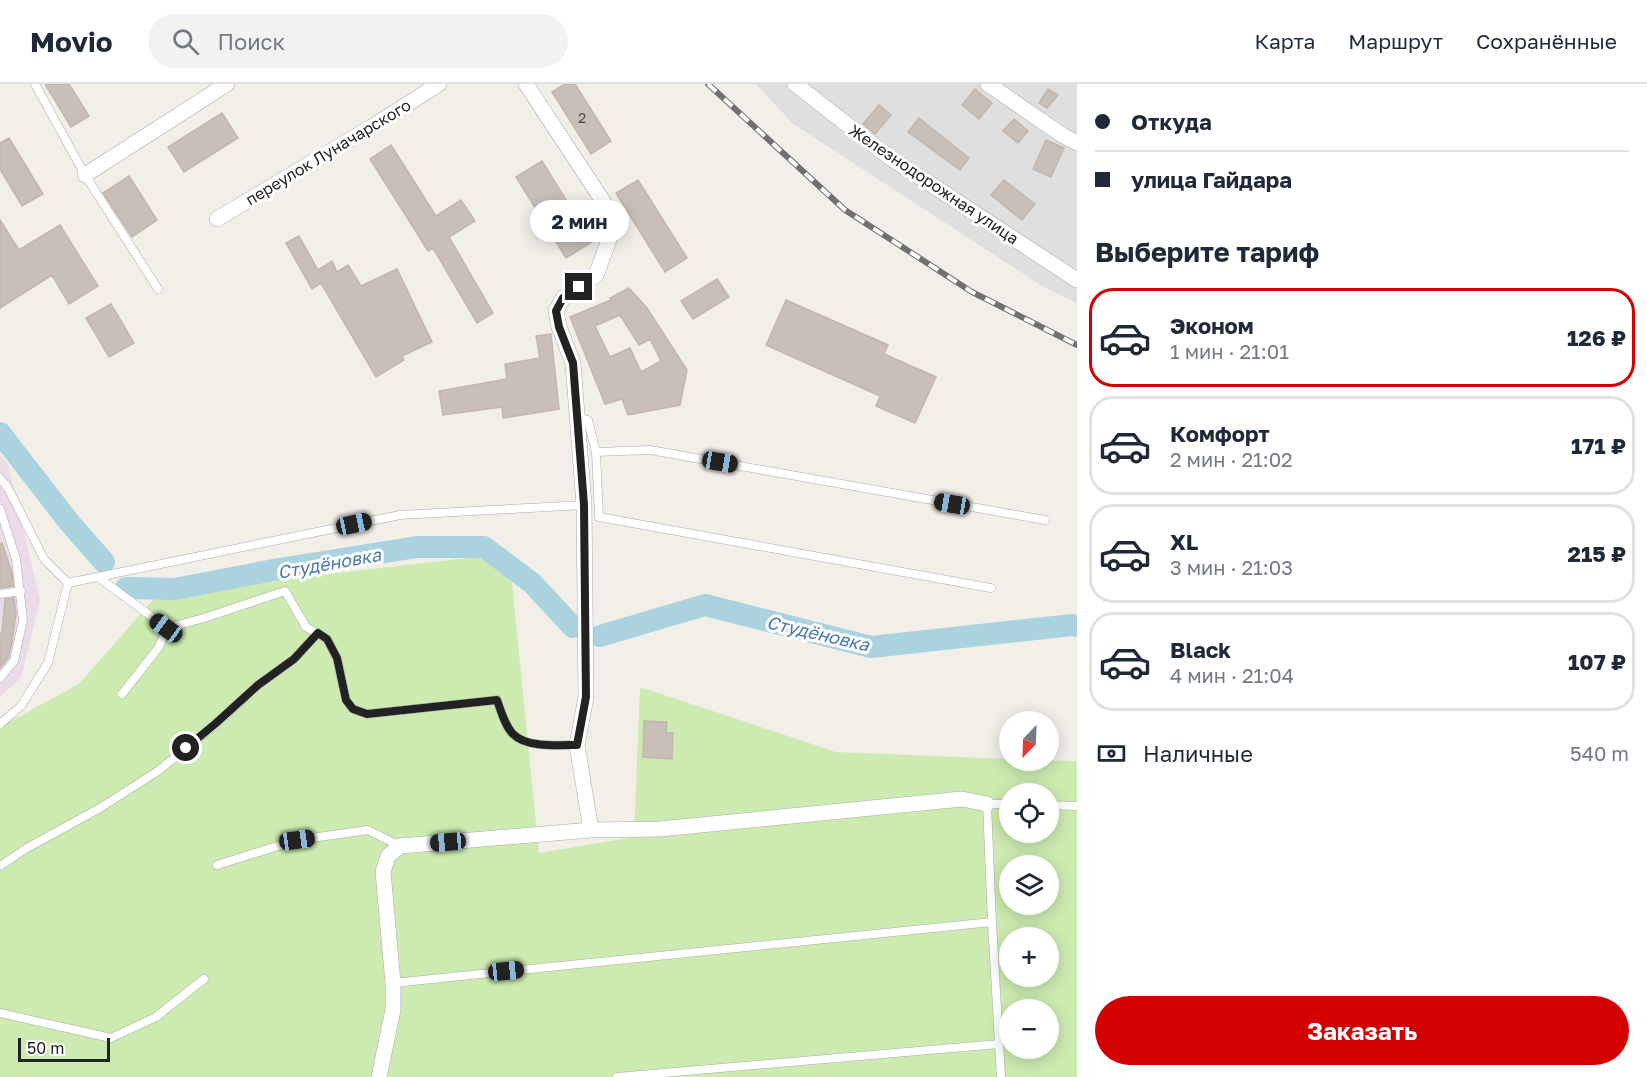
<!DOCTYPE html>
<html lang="ru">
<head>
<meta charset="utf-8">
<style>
  body { margin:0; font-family:"Golos Text",sans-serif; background:#f2f2f3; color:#1f2937; height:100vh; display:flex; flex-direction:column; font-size:22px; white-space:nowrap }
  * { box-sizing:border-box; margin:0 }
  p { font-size:20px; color:#747a83 }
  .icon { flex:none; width:33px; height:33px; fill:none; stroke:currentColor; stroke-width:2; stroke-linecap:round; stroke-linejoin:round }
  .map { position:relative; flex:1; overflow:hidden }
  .drawer { display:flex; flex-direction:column; background:#fff; width:570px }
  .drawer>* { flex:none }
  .guide { display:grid; align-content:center; height:132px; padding:0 18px; background:#fff }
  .needle { width:39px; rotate:203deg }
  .tools { position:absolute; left:999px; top:627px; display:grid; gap:12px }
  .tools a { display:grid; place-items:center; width:60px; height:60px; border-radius:50%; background:#fff; box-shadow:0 3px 15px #0003; font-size:30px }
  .scale { position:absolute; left:18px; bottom:15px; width:92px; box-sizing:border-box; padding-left:6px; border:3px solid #222; border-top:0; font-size:16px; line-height:21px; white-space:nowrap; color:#222; -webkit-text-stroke:4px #fff; paint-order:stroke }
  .end { position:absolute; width:27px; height:27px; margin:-14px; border:8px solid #222; background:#fff; box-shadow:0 0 0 3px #fff }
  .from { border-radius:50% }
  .bubble { position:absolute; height:42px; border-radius:21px; background:#fff; box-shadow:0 3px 15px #0003; font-size:20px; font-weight:700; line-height:42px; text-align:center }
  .car { position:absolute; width:18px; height:36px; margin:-18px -9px; border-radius:8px; box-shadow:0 0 4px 2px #0007; background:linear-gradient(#222 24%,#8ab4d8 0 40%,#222 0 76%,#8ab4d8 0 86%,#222 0) }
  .guide b { display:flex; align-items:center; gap:21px; height:57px; font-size:22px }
  .guide b+b { border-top:2px solid #e0e1e3 }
  .guide i { width:15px; height:15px; background:#1f2937 }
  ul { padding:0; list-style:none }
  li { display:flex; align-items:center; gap:18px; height:99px; margin:0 12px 9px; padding:0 6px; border:3px solid #e0e1e3; border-radius:24px }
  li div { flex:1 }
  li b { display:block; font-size:22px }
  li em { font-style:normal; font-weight:700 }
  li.active { border-color:#d40000 }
  li>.icon { width:54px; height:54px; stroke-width:1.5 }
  h2 { padding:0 18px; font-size:27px; line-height:72px }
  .pay { display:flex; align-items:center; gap:15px; height:66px; padding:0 18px; font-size:22px }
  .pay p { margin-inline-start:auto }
  .primary-button { display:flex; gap:12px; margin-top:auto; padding:12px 18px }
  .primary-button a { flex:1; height:69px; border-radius:36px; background:#d40000; color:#fff; font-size:24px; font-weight:700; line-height:69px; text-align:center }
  header { display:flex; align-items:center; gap:36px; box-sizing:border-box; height:84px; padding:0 30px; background:#fff; border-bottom:2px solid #e0e1e3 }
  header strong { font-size:28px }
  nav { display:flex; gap:33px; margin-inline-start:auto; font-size:21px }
  .search { width:420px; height:54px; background:#f2f2f3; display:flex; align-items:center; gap:15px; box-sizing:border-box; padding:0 21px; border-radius:33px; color:#747a83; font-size:22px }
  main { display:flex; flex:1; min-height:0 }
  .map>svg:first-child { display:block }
  .residential { fill:#e0dfdf }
  .industrial { fill:#ebdbe8 }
  .grass { fill:#cdebb0; fill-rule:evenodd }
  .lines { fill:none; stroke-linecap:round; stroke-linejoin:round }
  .river { stroke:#aad3df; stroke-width:22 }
  .building { fill:#c7bfb8; stroke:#c4b6ab; stroke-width:1.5; fill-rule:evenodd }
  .service-casing { stroke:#a9a9a9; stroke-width:9 }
  .minor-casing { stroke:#a9a9a9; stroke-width:16 }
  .service { stroke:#fff; stroke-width:8 }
  .minor { stroke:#fff; stroke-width:15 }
  .rail-casing { stroke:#707070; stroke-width:6 }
  .rail { stroke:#fff; stroke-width:4; stroke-dasharray:11; stroke-linecap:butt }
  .route { stroke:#222; stroke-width:8 }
  .labels { text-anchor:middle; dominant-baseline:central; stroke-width:6; stroke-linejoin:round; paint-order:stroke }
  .number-label { font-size:14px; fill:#4b4948 }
  .street-label { font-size:16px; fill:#222; stroke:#fff }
  .water-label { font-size:18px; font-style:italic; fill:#4a7aab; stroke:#fff }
</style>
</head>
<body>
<header>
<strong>Movio</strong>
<div class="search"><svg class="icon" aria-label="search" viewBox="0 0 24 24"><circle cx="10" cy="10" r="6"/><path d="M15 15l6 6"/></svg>Поиск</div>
<nav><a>Карта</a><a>Маршрут</a><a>Сохранённые</a></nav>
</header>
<main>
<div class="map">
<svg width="1077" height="993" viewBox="0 0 1077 993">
  <rect width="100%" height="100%" fill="#f2efe9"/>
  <path class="residential" d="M 756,0 L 1077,0 L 1077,219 L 1042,202 L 792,39 Z"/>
  <path class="industrial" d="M 0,371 L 8,380 L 40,516 L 21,594 L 0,613 Z"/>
  <path class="grass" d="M 509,469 L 539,769 L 634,753 L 640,603 L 836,668 L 1009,675 L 1010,676 L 1077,677 L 1077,993 L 0,993 L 0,643 L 79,600 L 158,510 ZM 1010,710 L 1048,710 L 1048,748 L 1010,748 ZM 1010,782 L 1048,782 L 1048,820 L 1010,820 ZM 1010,854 L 1048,854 L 1048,892 L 1010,892 ZM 1010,926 L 1048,926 L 1048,964 L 1010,964 Z"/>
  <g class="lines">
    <path class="river" d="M 0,349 L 69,438 L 104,478
      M 126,504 L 175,505 L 279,485 L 417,463 L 484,463 L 532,499 L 573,543
      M 600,552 L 705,521 L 871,563 L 1072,541 L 1077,542"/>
  </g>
  <path class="building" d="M 45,0 L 69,0 L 89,32 L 71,43 Z
    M 565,0 L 575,0 L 611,57 L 591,70 L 552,8 Z
    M 975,5 L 992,19 L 979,35 L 962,21 Z
    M 1048,5 L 1058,11 L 1047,24 L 1039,19 Z
    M 879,21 L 891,31 L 875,50 L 863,40 Z
    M 222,29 L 238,54 L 184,88 L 168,63 Z
    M 919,34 L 969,74 L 960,86 L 908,48 Z
    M 1014,35 L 1028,47 L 1018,59 L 1003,47 Z
    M 9,54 L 43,110 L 22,122 L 0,85 L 0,59 Z
    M 1046,56 L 1064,64 L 1051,93 L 1033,85 Z
    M 391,61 L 436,132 L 461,116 L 475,137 L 449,153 L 493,229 L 477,239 L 433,164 L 428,167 L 370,75 Z
    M 542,77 L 592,158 L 566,174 L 516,93 Z
    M 129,92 L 157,136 L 132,153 L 103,109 Z
    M 638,96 L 687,174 L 665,188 L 616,109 Z
    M 1004,96 L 1035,120 L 1022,136 L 991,111 Z
    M 0,136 L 19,166 L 60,141 L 98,202 L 69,220 L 52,191 L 0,224 Z
    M 299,152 L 318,186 L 332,177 L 337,188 L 348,181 L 361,202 L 397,185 L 432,258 L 402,272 L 404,276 L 376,293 L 321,199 L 312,205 L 286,159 Z
    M 717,195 L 729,213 L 693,235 L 681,217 Z
    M 629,204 L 647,224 L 687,286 L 680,321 L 628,331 L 622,315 L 605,320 L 570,233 L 611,216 L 610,214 ZM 620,231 L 639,261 L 650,255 L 661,277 L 641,288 L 630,264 L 610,273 L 595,242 Z
    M 786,216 L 888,261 L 884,270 L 936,293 L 915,339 L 876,322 L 880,312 L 766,261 Z
    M 111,220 L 134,259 L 109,273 L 86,234 Z
    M 551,250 L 559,325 L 503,334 L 502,323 L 443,331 L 439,307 L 507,295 L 505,280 L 540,274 L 536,252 Z
    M 2,459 L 12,489 L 13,502 L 0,504 L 0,460 Z
    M 14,514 L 16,529 L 12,558 L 8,574 L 0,584 L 0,550 L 2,549 L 5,515 Z
    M 644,637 L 667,638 L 666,649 L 673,649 L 672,675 L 643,673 Z"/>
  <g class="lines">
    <g class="service-casing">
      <path id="service" d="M 35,0 L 85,91 L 158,205
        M 577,333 L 588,336 L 596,368 L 650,366 L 1045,436
        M 596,368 L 599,433 L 991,504
        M 0,394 L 8,404 L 44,475 L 68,499
        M 0,425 L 16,475 L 23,536 L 14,577 L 0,594
        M 98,493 L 167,544 L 204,534 L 285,507 L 306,543 L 327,555 L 337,574 L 346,616 L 353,625 L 367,630 L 497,616 C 501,627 505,642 513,650 C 526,664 560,661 577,661
        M 0,510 L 21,507
        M 122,610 L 159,563 L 167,544
        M 0,640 L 21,622 L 48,579 L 68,499 L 400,431 L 584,421
        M 1048,721 L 1077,722
        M 217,781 L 297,756 L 368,746 L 400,762
        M 0,782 L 27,764 L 100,724 L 158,687 L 215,641 L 258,601 L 294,575 L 318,549
        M 393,899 L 992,838
        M 0,929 L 111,954 L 156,933 L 204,895
        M 617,993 L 999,960
        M 1001,993 L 992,838 L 987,720 L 1010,720"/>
    </g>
    <g class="minor-casing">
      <path id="minor" d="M 526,0 L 614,134 L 608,159 L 596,191 L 563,214 L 556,227 L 559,243 L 573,279 L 584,421 L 586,613 L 577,661 L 591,746
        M 795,0 L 889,73 L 1077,196
        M 988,0 L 1062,51 L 1077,59
        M 85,91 L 227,0
        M 217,135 L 373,42 L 439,0
        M 379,993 L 393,926 L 393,899 L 383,788 L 388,772 L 400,762 L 591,746 L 660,745 L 962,715 L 987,720"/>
    </g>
    <use href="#service" class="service"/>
    <use href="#minor" class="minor"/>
    <g class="rail-casing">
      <path id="rail" d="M 708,0 L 845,126 L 972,208 L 1077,261"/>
    </g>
    <use href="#rail" class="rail"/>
  </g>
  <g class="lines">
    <path class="route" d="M 186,664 L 215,640 L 258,601 L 294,575 L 318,549 L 327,555 L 337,574 L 346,616 L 353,625 L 367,630 L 497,616 C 501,627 505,642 513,650 C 526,664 560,661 577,661 L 586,613 L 584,421 L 573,279 L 559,243 L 556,227 L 563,214 L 579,203"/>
  </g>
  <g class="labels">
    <g class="number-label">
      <text x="582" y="33">2</text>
    </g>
    <g class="street-label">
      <text transform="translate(328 68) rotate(-31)">переулок Луначарского</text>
      <text transform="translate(934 100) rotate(34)">Железнодорожная улица</text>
    </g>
    <g class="water-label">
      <text transform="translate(329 479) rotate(-10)">Студёновка</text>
      <text transform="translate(818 549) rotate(13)">Студёновка</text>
    </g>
  </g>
</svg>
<div class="tools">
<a><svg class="needle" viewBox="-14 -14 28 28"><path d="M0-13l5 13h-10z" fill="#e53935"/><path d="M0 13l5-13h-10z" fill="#747a83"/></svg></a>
<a><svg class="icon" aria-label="locate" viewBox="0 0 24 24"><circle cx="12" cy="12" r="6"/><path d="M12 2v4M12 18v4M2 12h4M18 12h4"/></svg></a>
<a><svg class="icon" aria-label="layers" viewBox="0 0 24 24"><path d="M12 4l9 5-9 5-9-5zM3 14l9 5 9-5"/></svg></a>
<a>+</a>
<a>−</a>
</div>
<div class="scale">50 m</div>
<i class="end from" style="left:186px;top:664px"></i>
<i class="end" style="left:579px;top:203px"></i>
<div class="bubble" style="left:530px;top:116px;width:99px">2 мин</div>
<i class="car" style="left:720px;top:378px;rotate:100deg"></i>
<i class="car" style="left:952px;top:420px;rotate:280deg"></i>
<i class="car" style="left:354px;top:440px;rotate:78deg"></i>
<i class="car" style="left:166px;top:544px;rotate:306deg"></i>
<i class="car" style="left:297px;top:756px;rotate:82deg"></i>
<i class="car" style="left:448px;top:758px;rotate:265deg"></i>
<i class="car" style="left:506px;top:887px;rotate:84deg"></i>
</div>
<section class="drawer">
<div class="guide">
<b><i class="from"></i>Откуда</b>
<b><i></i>улица Гайдара</b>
</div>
<h2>Выберите тариф</h2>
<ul>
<li class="active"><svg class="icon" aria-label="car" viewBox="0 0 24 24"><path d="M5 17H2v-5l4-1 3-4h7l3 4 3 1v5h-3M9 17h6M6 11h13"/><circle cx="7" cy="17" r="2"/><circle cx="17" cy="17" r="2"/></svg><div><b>Эконом</b><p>1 мин · 21:01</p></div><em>126 ₽</em></li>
<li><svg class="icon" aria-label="car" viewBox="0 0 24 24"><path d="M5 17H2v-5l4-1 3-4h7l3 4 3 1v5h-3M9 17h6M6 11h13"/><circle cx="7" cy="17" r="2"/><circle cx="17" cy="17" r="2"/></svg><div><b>Комфорт</b><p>2 мин · 21:02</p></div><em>171 ₽</em></li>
<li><svg class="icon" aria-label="car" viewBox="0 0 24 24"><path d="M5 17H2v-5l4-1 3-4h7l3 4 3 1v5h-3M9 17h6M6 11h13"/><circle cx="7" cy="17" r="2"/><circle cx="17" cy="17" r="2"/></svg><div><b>XL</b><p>3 мин · 21:03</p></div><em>215 ₽</em></li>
<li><svg class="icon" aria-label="car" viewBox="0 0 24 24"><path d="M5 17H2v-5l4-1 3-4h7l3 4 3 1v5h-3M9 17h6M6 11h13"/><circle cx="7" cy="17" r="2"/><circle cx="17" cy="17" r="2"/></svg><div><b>Black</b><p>4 мин · 21:04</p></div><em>107 ₽</em></li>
</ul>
<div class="pay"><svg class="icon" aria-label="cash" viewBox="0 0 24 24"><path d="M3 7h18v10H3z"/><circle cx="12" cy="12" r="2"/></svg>Наличные<p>540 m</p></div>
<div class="primary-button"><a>Заказать</a></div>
</section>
</main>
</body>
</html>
